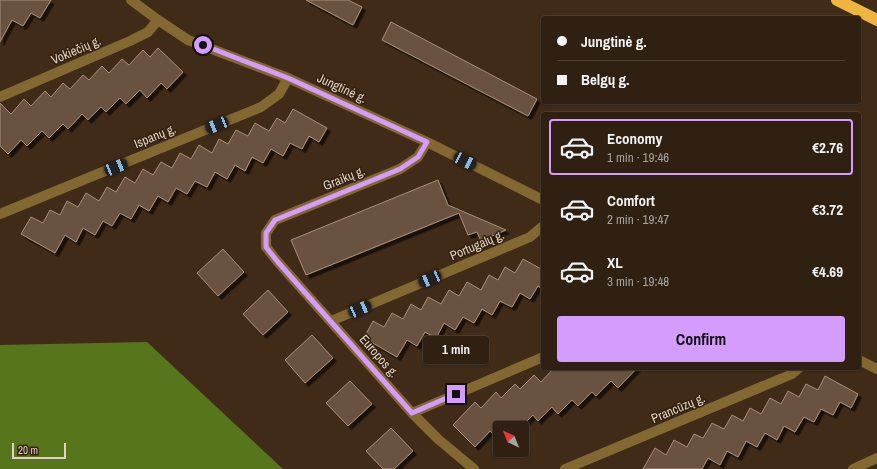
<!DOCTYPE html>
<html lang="en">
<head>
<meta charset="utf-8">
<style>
  body { margin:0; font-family:"Archivo Narrow",sans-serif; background:#3b2d20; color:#f1f3f6; height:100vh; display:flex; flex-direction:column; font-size:15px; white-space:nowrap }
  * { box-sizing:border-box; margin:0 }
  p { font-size:13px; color:#a7a39f }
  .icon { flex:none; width:22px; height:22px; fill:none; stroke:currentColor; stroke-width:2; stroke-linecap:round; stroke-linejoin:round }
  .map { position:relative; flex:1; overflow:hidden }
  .drawer { position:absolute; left:541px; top:112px; width:320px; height:258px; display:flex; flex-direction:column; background:#2f2012; border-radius:4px; box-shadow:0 1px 3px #0004,0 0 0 1px #4a3e32 }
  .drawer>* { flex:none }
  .banner { position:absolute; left:541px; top:16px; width:320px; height:88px; border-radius:4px; box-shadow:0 1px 3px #0004,0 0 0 1px #4a3e32; display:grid; align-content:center; height:88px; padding:0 16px; background:#2f2012 }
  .needle { width:26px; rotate:317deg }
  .controls { position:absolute; left:493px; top:421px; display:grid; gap:8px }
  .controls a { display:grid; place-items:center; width:36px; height:36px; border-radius:4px; background:#2f2012; box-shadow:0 1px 3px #0004,0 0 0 1px #4a3e32; font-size:20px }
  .scale { position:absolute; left:12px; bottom:10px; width:54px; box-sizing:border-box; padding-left:4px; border:2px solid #dfd2c6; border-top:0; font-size:11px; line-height:14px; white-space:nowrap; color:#dfd2c6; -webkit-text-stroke:3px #35210e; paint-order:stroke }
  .end { position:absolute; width:18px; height:18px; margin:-9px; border:5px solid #d39cfd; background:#111; box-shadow:0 0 0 2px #111 }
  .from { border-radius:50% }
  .bubble { position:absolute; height:28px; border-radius:4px; background:#2f2012; box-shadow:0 1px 3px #0004,0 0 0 1px #4a3e32; font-size:13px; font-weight:700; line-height:28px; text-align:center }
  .car { position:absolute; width:12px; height:24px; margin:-12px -6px; border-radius:5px; box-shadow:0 0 3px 1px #0007; background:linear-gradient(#222 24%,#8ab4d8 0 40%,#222 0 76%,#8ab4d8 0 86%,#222 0) }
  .banner b { display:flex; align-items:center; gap:14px; height:38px; font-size:15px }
  .banner b+b { border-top:1px solid #4a3e32 }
  .banner i { width:10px; height:10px; background:#f1f3f6 }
  ul { padding:7px 0 0; list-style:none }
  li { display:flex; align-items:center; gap:12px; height:56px; margin:0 8px 6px; padding:0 8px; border:2px solid transparent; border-radius:4px }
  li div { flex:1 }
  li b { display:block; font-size:15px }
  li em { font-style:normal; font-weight:700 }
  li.current { border-color:#d39cfd }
  li>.icon { width:36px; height:36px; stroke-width:1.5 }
  .cta { display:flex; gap:8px; margin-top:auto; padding:8px 16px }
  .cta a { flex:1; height:46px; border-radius:4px; background:#d39cfd; color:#111; font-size:16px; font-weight:700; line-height:46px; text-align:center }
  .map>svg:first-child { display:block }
  .forest { fill:#57751b }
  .building { fill:#69533f; stroke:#a88f7a; filter:url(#shadow) }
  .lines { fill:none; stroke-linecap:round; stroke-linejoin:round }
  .minor { stroke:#846831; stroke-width:10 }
  .highway { stroke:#eeb641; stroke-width:12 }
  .route { stroke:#d39cfd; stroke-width:5 }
  .labels { text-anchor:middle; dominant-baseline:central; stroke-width:3; stroke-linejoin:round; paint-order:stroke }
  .street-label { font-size:13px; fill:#dfd2c6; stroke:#35210e }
</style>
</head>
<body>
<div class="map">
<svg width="877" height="469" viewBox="0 0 877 469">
  <defs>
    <filter id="shadow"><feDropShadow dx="3.5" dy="3.5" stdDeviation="0" flood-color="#0009"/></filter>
  </defs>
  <rect width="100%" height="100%" fill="#3f2b18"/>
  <path class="forest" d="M 147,342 L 283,469 L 0,469 L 0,345 Z"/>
  <path class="building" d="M 0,0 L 51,0 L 40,18 L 31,13 L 23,26 L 12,20 L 0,42 Z
    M 306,0 L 348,0 L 362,7 L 353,25 Z
    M 391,22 L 537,99 L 528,116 L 382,40 Z
    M 158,48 L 183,72 L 167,89 L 161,83 L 147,98 L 140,90 L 126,104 L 120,98 L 106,112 L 101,107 L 88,120 L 82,114 L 68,129 L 63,124 L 49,138 L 42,131 L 27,146 L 21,140 L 8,154 L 0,146 L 0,103 L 11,114 L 24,99 L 31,106 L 45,91 L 51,97 L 63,83 L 70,89 L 83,75 L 89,80 L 102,66 L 109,73 L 122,59 L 129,65 L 143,50 L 150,57 Z
    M 293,109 L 327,128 L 319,142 L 309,136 L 302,149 L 290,143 L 283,156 L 271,149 L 263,163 L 252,157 L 245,171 L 235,165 L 227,179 L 215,172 L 207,187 L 195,181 L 187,194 L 176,188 L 168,202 L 158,196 L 149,211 L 139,205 L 131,219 L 120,213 L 112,226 L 103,221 L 95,235 L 83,228 L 76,242 L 65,235 L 55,253 L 21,234 L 31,217 L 43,223 L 50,210 L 60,215 L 67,201 L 78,207 L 86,193 L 99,201 L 107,187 L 116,192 L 125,177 L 135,183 L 143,169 L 153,175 L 161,162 L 172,168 L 180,153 L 191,159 L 199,145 L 212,153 L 219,139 L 228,144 L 236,130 L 248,136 L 255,123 L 269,131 L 277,118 L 285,123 Z
    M 438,180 L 448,205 L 506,230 L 481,241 L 477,232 L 468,235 L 459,213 L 306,275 L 291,240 Z
    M 223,249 L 244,272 L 218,296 L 197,273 Z
    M 523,259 L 543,270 L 543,289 L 538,286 L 530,299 L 520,293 L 512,307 L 500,301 L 492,315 L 482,309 L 474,323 L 463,317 L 455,330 L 444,323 L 436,338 L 425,332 L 417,346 L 407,340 L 397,357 L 364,338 L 373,321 L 384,327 L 392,313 L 403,319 L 411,304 L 421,310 L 428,297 L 441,304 L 449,290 L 459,296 L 467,282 L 481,290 L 489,275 L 498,280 L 505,267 L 515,273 Z
    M 268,290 L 288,312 L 263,335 L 243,314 Z
    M 312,335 L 333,358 L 305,383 L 285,360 Z
    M 554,368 L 637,368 L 618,388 L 611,381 L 596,396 L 592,392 L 578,406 L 572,400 L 558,414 L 552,407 L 538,421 L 533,415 L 520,428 L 500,428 L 500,440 L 490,431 L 475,447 L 453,425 L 475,402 L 481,408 L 496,392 L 501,398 L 515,384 L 520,389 L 534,375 L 541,382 Z
    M 825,376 L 858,394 L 851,408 L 840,402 L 833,415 L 821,409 L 814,422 L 804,417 L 795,432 L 784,426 L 777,440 L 765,433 L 757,447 L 746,441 L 738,457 L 727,451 L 720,465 L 708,458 L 702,469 L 643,469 L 655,448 L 666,455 L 674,440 L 687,447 L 694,434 L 703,438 L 712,423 L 724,429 L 732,415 L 743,421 L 750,408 L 761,414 L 770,398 L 781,404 L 788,391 L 799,397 L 806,384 L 818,390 Z
    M 350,381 L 372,404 L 348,426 L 326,403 Z
    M 391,428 L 413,451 L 394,469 L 383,469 L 366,451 Z"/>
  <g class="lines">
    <path class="minor" d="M 131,0 L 158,20 L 188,40 L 288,78 L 427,142 L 543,200
      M 0,97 L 130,41 L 148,32 L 158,20
      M 427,142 L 418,157 L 400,169 L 275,220 L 266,233 L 266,247 L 277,261 L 412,413 L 438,439 L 474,469
      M 0,214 L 261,107 L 279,94 L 288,78
      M 331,321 L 530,237 L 543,226
      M 859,360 L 877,369
      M 412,413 L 543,357
      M 565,469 L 792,374 L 799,368
      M 853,469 L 877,458"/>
    <path class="highway" d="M 837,0 L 877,20"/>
  </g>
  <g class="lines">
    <path class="route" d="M 203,45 L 288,78 L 427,142 L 418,157 L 400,169 L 275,220 L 266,233 L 266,247 L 277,261 L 412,413 L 456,394"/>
  </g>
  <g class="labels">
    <g class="street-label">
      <text transform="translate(76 50) rotate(-23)">Vokiečių g.</text>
      <text transform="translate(342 88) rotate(25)">Jungtinė g.</text>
      <text transform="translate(155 136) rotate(-22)">Ispanų g.</text>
      <text transform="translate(344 178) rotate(-22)">Graikų g.</text>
      <text transform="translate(477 245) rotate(-23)">Portugalų g.</text>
      <text transform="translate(379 356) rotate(49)">Europos g.</text>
      <text transform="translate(678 408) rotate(-23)">Prancūzų g.</text>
    </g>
  </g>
</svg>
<div class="controls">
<a><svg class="needle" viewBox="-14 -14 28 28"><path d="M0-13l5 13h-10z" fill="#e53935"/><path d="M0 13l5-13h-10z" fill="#a7a39f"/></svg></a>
</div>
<div class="scale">20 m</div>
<i class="end from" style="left:203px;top:45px"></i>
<i class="end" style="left:456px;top:394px"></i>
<div class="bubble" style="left:423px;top:336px;width:66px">1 min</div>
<i class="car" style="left:217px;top:125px;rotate:248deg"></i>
<i class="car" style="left:465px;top:161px;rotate:116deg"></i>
<i class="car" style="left:116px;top:167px;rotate:68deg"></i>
<i class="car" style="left:430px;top:279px;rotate:247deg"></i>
<i class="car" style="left:360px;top:309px;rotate:67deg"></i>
<div class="banner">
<b><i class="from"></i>Jungtinė g.</b>
<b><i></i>Belgų g.</b>
</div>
<section class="drawer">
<ul>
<li class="current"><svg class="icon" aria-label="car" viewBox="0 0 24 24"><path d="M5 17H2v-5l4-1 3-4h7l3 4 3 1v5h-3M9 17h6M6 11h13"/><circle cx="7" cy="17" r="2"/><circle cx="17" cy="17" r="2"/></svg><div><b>Economy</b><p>1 min · 19:46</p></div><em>€2.76</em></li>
<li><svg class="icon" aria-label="car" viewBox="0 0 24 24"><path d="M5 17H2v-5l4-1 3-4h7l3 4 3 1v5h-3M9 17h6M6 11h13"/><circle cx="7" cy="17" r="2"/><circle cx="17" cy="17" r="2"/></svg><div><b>Comfort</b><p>2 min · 19:47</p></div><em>€3.72</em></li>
<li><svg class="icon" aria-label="car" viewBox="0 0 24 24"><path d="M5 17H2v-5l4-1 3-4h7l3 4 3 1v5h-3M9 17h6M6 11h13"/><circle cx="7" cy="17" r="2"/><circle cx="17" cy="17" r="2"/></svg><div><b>XL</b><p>3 min · 19:48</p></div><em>€4.69</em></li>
</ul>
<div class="cta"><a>Confirm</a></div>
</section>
</div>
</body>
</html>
